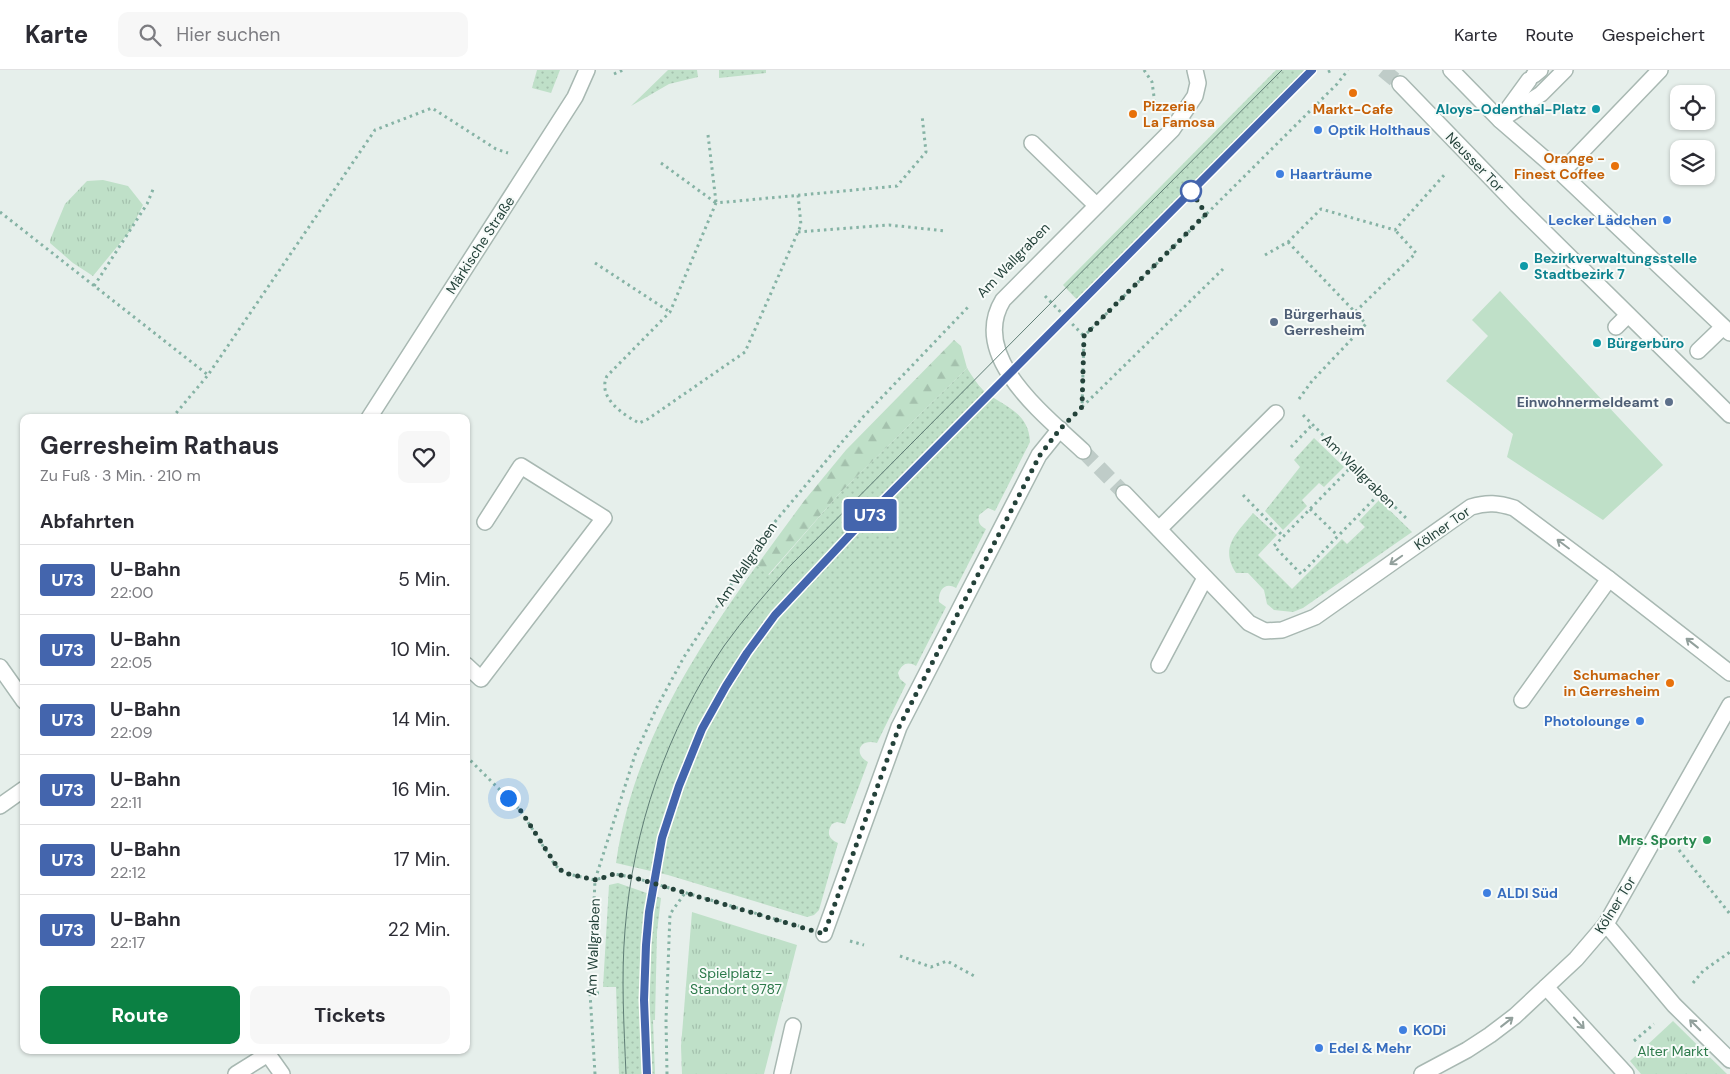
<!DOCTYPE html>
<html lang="de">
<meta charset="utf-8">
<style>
:root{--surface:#fff;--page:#f7f7f7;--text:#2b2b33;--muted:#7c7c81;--line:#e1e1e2;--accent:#0b8043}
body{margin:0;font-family:"DM Sans",sans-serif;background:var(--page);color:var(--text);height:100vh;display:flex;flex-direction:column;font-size:19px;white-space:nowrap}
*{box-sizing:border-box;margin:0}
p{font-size:16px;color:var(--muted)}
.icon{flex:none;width:28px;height:28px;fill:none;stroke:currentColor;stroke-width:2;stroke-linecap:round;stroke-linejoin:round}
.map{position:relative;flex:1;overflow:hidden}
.side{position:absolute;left:20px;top:344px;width:450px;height:640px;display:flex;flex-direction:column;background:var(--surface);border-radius:10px;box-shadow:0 1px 4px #0004}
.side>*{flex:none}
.badge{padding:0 10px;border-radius:4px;font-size:18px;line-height:32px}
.tools{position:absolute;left:1670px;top:15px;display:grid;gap:10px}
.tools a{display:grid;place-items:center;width:45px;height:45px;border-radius:10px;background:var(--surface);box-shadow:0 1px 4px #0004;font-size:25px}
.you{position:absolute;width:25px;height:25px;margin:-12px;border:4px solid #fff;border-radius:50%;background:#1a73e8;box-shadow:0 0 0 8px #1a73e833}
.map>.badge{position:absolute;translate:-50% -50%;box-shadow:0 0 0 2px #fff}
h2{padding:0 20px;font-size:19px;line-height:45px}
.round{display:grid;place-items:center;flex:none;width:52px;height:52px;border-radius:10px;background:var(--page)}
.headline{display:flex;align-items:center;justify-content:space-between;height:85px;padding:0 20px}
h1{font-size:24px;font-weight:700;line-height:38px}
.cta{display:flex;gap:10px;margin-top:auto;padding:10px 20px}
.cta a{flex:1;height:58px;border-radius:10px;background:var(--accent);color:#fff;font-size:20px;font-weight:700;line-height:58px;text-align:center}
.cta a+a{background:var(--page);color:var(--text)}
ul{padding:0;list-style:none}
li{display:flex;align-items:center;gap:15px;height:70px;padding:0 20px;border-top:1px solid var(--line)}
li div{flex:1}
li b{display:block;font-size:19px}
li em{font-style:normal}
li .badge{min-width:55px;font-weight:700;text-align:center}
header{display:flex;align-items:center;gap:30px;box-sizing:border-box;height:70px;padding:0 25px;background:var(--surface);border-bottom:1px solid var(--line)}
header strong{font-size:24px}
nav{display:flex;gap:28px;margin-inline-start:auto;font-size:18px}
.search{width:350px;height:45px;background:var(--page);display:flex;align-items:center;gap:12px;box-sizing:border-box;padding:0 18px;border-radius:10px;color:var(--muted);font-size:19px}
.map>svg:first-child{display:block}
.grass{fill:url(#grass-dots)}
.forest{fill:url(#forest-firs)}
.park{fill:url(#park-tufts)}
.garden{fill:#bfe0c8}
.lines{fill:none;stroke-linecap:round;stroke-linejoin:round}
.pedestrian-tunnel{stroke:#bfccc8;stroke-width:15;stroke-dasharray:15 8;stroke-linecap:butt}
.minor-tunnel{stroke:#bfccc8;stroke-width:15;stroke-dasharray:15 8;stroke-linecap:butt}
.service-casing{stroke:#a8b8b2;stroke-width:18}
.pedestrian-casing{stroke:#a8b8b2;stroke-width:18}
.minor-casing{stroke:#a8b8b2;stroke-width:18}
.tertiary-casing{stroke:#a8b8b2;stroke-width:18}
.path{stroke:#86b3a5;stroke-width:3;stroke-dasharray:2.5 4;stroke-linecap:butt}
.service{stroke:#fff;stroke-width:15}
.pedestrian{stroke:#fff;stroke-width:15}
.minor{stroke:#fff;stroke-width:15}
.tertiary{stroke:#fff;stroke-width:15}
.tram{stroke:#5f7d75;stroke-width:1}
.oneway{stroke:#92a09c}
.line-casing{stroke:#fff;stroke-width:11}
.line{stroke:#4465ad;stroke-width:8}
.walk{stroke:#24423a;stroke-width:5;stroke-dasharray:0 9}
.food-dot{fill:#e8710a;stroke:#f7fbf9;stroke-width:2}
.culture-dot{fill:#0f9aa8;stroke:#f7fbf9;stroke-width:2}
.shop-dot{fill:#3f7fe0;stroke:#f7fbf9;stroke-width:2}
.stop-dot{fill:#fff;stroke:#4465ad;stroke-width:2.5}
.service-dot{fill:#5c6f8a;stroke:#f7fbf9;stroke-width:2}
.leisure-dot{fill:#2e9e5b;stroke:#f7fbf9;stroke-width:2}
.labels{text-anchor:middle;stroke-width:4;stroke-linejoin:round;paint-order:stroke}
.food-label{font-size:14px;font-weight:bold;fill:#c56008;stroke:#f7fbf9;text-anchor:end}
.culture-label{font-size:14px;font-weight:bold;fill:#0d838f;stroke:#f7fbf9;text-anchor:start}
.shop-label{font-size:14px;font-weight:bold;fill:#366cbe;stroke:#f7fbf9;text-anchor:start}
.street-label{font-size:14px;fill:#24423a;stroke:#f7fbf9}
.service-label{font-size:14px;font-weight:bold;fill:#4e5e75;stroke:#f7fbf9;text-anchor:start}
.leisure-label{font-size:14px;font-weight:bold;fill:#27864d;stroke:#f7fbf9;text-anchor:end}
.park-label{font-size:14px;fill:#2d7a4b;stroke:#f7fbf9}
</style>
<header>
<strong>Karte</strong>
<div class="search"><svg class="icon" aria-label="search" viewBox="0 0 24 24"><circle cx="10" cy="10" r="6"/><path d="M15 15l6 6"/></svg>Hier suchen</div>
<nav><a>Karte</a><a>Route</a><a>Gespeichert</a></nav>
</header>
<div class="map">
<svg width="1730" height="1004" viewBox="0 0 1730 1004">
<defs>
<pattern id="grass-dots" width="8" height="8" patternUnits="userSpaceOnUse" patternTransform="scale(1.25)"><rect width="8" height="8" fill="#bfe0c8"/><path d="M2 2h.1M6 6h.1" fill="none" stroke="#a4c1ad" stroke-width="1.8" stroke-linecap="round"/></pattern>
<pattern id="forest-firs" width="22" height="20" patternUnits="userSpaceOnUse" patternTransform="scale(1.25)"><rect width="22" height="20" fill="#bfe0c8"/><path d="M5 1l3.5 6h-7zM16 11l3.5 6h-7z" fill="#a4c1ad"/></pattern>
<pattern id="park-tufts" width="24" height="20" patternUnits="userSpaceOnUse" patternTransform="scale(1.25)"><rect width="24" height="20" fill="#bfe0c8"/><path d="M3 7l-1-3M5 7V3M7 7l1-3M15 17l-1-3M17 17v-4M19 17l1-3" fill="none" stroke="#a4c1ad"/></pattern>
</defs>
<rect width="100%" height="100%" fill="#e6efeb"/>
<!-- grass -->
<g class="grass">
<path d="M 537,0 L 560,0 L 551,23 L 532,18 Z"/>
<path d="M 668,0 L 697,0 L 698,7 L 669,14 L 631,36 Z"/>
<path d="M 719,0 L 766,0 L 766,3 L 719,8 Z"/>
<path d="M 1276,0 L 1318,0 L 1083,236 L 1063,215 Z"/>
<path d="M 967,298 C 972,306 977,314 983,320 C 1003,337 1029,341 1030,372 L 995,441 L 988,438 L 979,445 C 978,452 979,455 986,459 L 956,518 C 944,511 938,522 939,532 L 946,537 L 916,596 C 907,591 902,594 898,603 L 900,609 L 906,614 L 877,673 C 858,668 854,685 868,692 L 845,754 L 837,752 L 832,754 C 826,763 829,769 838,773 L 819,840 L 814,845 L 807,847 L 668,805 L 616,793 C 632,679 692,586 757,495 L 769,505 L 839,424 Z"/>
<path d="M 1314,368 L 1344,397 L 1324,417 L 1319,413 L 1302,430 L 1307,436 L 1283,460 L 1265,441 L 1300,397 L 1294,390 Z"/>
<path d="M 1379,430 L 1412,462 L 1303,538 L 1293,542 L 1274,540 L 1267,534 L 1264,520 L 1248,503 L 1236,503 C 1219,477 1237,463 1253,443 L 1277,465 L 1258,485 L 1292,519 L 1342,469 L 1347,474 L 1365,457 L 1359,451 Z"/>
<path d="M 618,813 L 661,828 L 657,862 L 655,950 L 653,950 L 655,1004 L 619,1004 L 616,917 L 603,917 L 609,815 Z"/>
</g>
<!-- forest -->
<path class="forest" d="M 954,270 L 961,276 L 967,298 L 839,424 L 768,505 L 757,495 L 804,431 L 846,380 Z"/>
<!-- park -->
<g class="park">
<path d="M 103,110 L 128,116 L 143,135 L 130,161 L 93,206 L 73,193 L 50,173 L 50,170 L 65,134 L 87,111 Z"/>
<path d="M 692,842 L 797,875 L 764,1004 L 682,1004 L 681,976 Z"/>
<path d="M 1673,951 L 1727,1004 L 1641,1004 L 1630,991 Z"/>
</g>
<!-- garden -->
<path class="garden" d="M 1500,221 L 1663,395 L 1603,450 L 1507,387 L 1513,364 L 1446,311 L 1488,266 L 1472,250 Z"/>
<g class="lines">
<!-- pedestrian-tunnel -->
<path class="pedestrian-tunnel" d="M 1383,0 L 1400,14"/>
<!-- minor-tunnel -->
<path class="minor-tunnel" d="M 1083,381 L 1124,423"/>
<defs>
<g id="service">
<path d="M 1032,73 L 1096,135"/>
<path d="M 1159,459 L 1276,343"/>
<path d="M 466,595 L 481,609 L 604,448 L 521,396 L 485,452"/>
<path d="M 1159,595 L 1205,508"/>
<path d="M 1522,630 L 1609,509"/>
<path d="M 236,1004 L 268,984"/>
</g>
<g id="pedestrian">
<path d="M 1451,0 L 1500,50 L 1561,103 L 1730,263"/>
<path d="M 1534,5 L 1540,0"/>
<path d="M 1400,14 L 1517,135 L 1730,345"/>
<path d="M 1505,43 L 1529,10"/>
<path d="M 1500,50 L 1541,24 L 1565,0"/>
<path d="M 1561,103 L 1660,0"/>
<path d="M 1616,257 L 1628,245"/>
<path d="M 1698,281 L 1723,257"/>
</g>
<g id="minor">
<path d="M 369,348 L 575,27 L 587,0"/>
<path d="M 1083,381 C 1046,346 968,287 1003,230 L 1172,60 L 1195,26 L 1198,13 L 1195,0"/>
<path d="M 1124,423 L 1249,553 L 1265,561 L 1282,560 L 1315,547 L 1471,437 C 1487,432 1498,433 1514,438 L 1609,509 L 1730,603"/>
<path d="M 0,736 L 24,719"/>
<path d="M 1606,854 L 1674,935 L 1730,990"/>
<path d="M 824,864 L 899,657 L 1039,385 L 1060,359"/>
<path d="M 1546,917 L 1626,1004"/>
<path d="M 782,1004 L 793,956"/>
<path d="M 1422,1004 L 1467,980 L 1490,965 L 1515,946 L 1576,889 L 1606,854 L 1730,635"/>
</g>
<g id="tertiary">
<path d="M 0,597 L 24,631"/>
<path d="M 265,980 L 282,1004"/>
</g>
</defs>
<!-- service casing -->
<use href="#service" class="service-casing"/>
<!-- pedestrian casing -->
<use href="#pedestrian" class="pedestrian-casing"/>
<!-- minor casing -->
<use href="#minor" class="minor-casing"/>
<!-- tertiary casing -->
<use href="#tertiary" class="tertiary-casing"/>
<!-- path -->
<g class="path">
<path d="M 1144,0 L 1152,12 L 1155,34"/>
<path d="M 1328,2 L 1332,0"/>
<path d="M 614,4 L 623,0"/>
<path d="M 708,65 L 716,132"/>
<path d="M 661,93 L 716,133"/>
<path d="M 798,125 L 801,155 L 745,282 L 648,349 L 639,353 C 622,344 597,327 607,306 L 670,242 L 716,133 L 897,116 L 926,82 L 922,45"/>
<path d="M 0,142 L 208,305 L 375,60 L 432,38 L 496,79 L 508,83"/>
<path d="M 798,162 L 889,155 L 946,161"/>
<path d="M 1288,172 L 1355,242 L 1416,183 L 1395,160"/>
<path d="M 1265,185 L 1288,172 L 1321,139 L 1395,160 L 1446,103"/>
<path d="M 595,193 L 670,242"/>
<path d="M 94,216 L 147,134 L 154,117"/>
<path d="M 1045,226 L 1084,266"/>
<path d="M 1299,329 L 1312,311 L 1366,254 L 1355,242"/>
<path d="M 1082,337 L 1223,199"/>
<path d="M 1080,339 L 1082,337 L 1084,266 L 1337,14 L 1348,0"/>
<path d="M 1303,345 L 1407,449"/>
<path d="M 172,348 L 208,305"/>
<path d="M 1291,377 L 1312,355"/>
<path d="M 1353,395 L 1274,476 L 1301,504 L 1381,422"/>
<path d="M 1243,425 L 1283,466"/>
<path d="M 1310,439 L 1338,466"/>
<path d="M 466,686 L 521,741 L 555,795 L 564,803 L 595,810 L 614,804 L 632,807 L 799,856"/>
<path d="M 1679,780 L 1730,844"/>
<path d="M 850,871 L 864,875"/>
<path d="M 900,886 L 931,897 L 947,891 L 976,907"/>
<path d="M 1693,913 L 1703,901 L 1730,882"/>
<path d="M 590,923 L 600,923"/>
<path d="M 1634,971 L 1654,954"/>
<path d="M 595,1004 L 590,923 L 595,810 L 635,685 L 658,635 L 684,587 L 763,466 L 863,347 L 970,235"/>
<path d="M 667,1004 L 666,950 L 670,844 L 685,823"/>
</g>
<!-- service -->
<use href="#service" class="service"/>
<!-- pedestrian -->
<use href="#pedestrian" class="pedestrian"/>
<!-- minor -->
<use href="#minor" class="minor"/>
<!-- tertiary -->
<use href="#tertiary" class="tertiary"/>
<!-- tram -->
<g class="tram">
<path d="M 626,1004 C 624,956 621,908 625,860 C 633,758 667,660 724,576 C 744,548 766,523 789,497 L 1282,0"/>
<path d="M 647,1004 C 643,895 645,797 687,694 C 703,656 723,618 746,584 C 769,551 797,522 824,493 C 873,440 924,390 974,340 C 1087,226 1199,113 1312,0"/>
</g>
</g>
<!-- one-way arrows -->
<defs><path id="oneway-shaft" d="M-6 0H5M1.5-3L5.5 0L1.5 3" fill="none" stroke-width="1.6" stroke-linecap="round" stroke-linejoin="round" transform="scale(1.25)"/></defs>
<g class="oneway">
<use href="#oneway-shaft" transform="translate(1563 474) rotate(-143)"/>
<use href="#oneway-shaft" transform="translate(1396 490) rotate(145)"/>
<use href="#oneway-shaft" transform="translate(1692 573) rotate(-142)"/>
<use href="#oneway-shaft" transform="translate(1507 952) rotate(-38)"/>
<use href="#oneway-shaft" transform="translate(1579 953) rotate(47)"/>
<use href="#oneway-shaft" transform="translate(1695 955) rotate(-135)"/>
</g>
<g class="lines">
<defs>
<path id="line" d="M 647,1004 L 644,930 L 646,875 L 649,842 L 662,768 L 679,716 L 702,659 L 726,616 L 747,583 L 775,545 L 862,452 L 1312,0"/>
</defs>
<!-- line casing -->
<use href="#line" class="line-casing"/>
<!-- line -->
<use href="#line" class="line"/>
<!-- walk -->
<path class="walk" d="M 508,728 L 521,741 L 556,795 L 564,803 L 596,810 L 614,804 L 632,807 L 824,864 L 899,657 L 1040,385 L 1060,359 L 1082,337 L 1084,266 L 1206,144 L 1191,121"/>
</g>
<!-- markers -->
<g class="food-dot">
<circle cx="1353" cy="23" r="5"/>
<circle cx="1133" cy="44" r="5"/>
<circle cx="1615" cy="96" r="5"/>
<circle cx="1670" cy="613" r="5"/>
</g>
<g class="culture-dot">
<circle cx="1596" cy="39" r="5"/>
<circle cx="1524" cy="196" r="5"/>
<circle cx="1597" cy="273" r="5"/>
</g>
<g class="shop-dot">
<circle cx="1318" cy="60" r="5"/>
<circle cx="1280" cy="104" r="5"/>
<circle cx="1667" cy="150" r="5"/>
<circle cx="1640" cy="651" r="5"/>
<circle cx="1487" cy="823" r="5"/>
<circle cx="1403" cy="960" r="5"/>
<circle cx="1319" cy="978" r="5"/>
</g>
<circle class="stop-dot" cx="1191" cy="121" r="10"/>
<g class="service-dot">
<circle cx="1274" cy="252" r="5"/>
<circle cx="1669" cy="332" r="5"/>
</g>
<circle class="leisure-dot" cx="1707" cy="770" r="5"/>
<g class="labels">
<!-- food labels -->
<g class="food-label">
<text x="1143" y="41" text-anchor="start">Pizzeria<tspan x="1143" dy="16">La Famosa</tspan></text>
<text x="1353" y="44" text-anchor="middle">Markt-Cafe</text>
<text x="1605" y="93">Orange -<tspan x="1605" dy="16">Finest Coffee</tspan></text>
<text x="1660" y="610">Schumacher<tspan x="1660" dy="16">in Gerresheim</tspan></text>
</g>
<!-- culture labels -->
<g class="culture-label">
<text x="1586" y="44" text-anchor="end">Aloys-Odenthal-Platz</text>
<text x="1534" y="193">Bezirkverwaltungsstelle<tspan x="1534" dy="16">Stadtbezirk 7</tspan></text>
<text x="1607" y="278">Bürgerbüro</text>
</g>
<!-- shop labels -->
<g class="shop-label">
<text x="1328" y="65">Optik Holthaus</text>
<text x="1290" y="109">Haarträume</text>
<text x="1657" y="155" text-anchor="end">Lecker Lädchen</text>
<text x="1630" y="656" text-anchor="end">Photolounge</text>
<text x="1497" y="828">ALDI Süd</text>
<text x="1413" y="965">KODi</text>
<text x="1329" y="983">Edel &amp; Mehr</text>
</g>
<!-- street labels -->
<g class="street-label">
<text transform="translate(1475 92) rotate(46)" y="5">Neusser Tor</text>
<text transform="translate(480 175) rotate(-57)" y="5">Märkische Straße</text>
<text transform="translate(1013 190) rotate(-46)" y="5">Am Wallgraben</text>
<text transform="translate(1359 401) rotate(45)" y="5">Am Wallgraben</text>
<text transform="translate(1442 458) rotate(-35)" y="5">Kölner Tor</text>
<text transform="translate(746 494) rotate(-56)" y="5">Am Wallgraben</text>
<text transform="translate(1615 835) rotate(-58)" y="5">Kölner Tor</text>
<text transform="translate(593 877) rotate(-88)" y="5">Am Wallgraben</text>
</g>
<!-- service labels -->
<g class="service-label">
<text x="1284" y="249">Bürgerhaus<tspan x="1284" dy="16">Gerresheim</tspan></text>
<text x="1659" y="337" text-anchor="end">Einwohnermeldeamt</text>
</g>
<!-- leisure labels -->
<g class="leisure-label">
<text x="1697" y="775">Mrs. Sporty</text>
</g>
<!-- park labels -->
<g class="park-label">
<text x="736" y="908">Spielplatz -<tspan x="736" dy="16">Standort 9787</tspan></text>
<text x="1673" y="986">Alter Markt</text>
</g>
</g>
</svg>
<div class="tools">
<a><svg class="icon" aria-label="locate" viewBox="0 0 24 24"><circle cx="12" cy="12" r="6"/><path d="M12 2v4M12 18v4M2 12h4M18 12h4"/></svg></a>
<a><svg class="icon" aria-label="layers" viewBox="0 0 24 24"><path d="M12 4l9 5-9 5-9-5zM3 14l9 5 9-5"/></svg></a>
</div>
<div class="you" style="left:508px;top:728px"></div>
<b class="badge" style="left:870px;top:445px;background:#4465ad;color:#fff">U73</b>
<section class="side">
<div class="headline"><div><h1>Gerresheim Rathaus</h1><p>Zu Fuß · 3 Min. · 210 m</p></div><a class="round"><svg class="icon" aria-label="heart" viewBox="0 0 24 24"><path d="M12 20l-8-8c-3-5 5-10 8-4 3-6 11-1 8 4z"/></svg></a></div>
<h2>Abfahrten</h2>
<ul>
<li><span class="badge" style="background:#4465ad;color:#fff">U73</span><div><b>U-Bahn</b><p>22:00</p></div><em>5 Min.</em></li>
<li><span class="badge" style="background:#4465ad;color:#fff">U73</span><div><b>U-Bahn</b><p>22:05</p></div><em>10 Min.</em></li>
<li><span class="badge" style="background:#4465ad;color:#fff">U73</span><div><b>U-Bahn</b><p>22:09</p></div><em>14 Min.</em></li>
<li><span class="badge" style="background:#4465ad;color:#fff">U73</span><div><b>U-Bahn</b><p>22:11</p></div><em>16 Min.</em></li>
<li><span class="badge" style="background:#4465ad;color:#fff">U73</span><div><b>U-Bahn</b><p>22:12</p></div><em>17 Min.</em></li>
<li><span class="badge" style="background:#4465ad;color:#fff">U73</span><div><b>U-Bahn</b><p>22:17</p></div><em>22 Min.</em></li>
</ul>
<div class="cta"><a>Route</a><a>Tickets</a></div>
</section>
</div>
